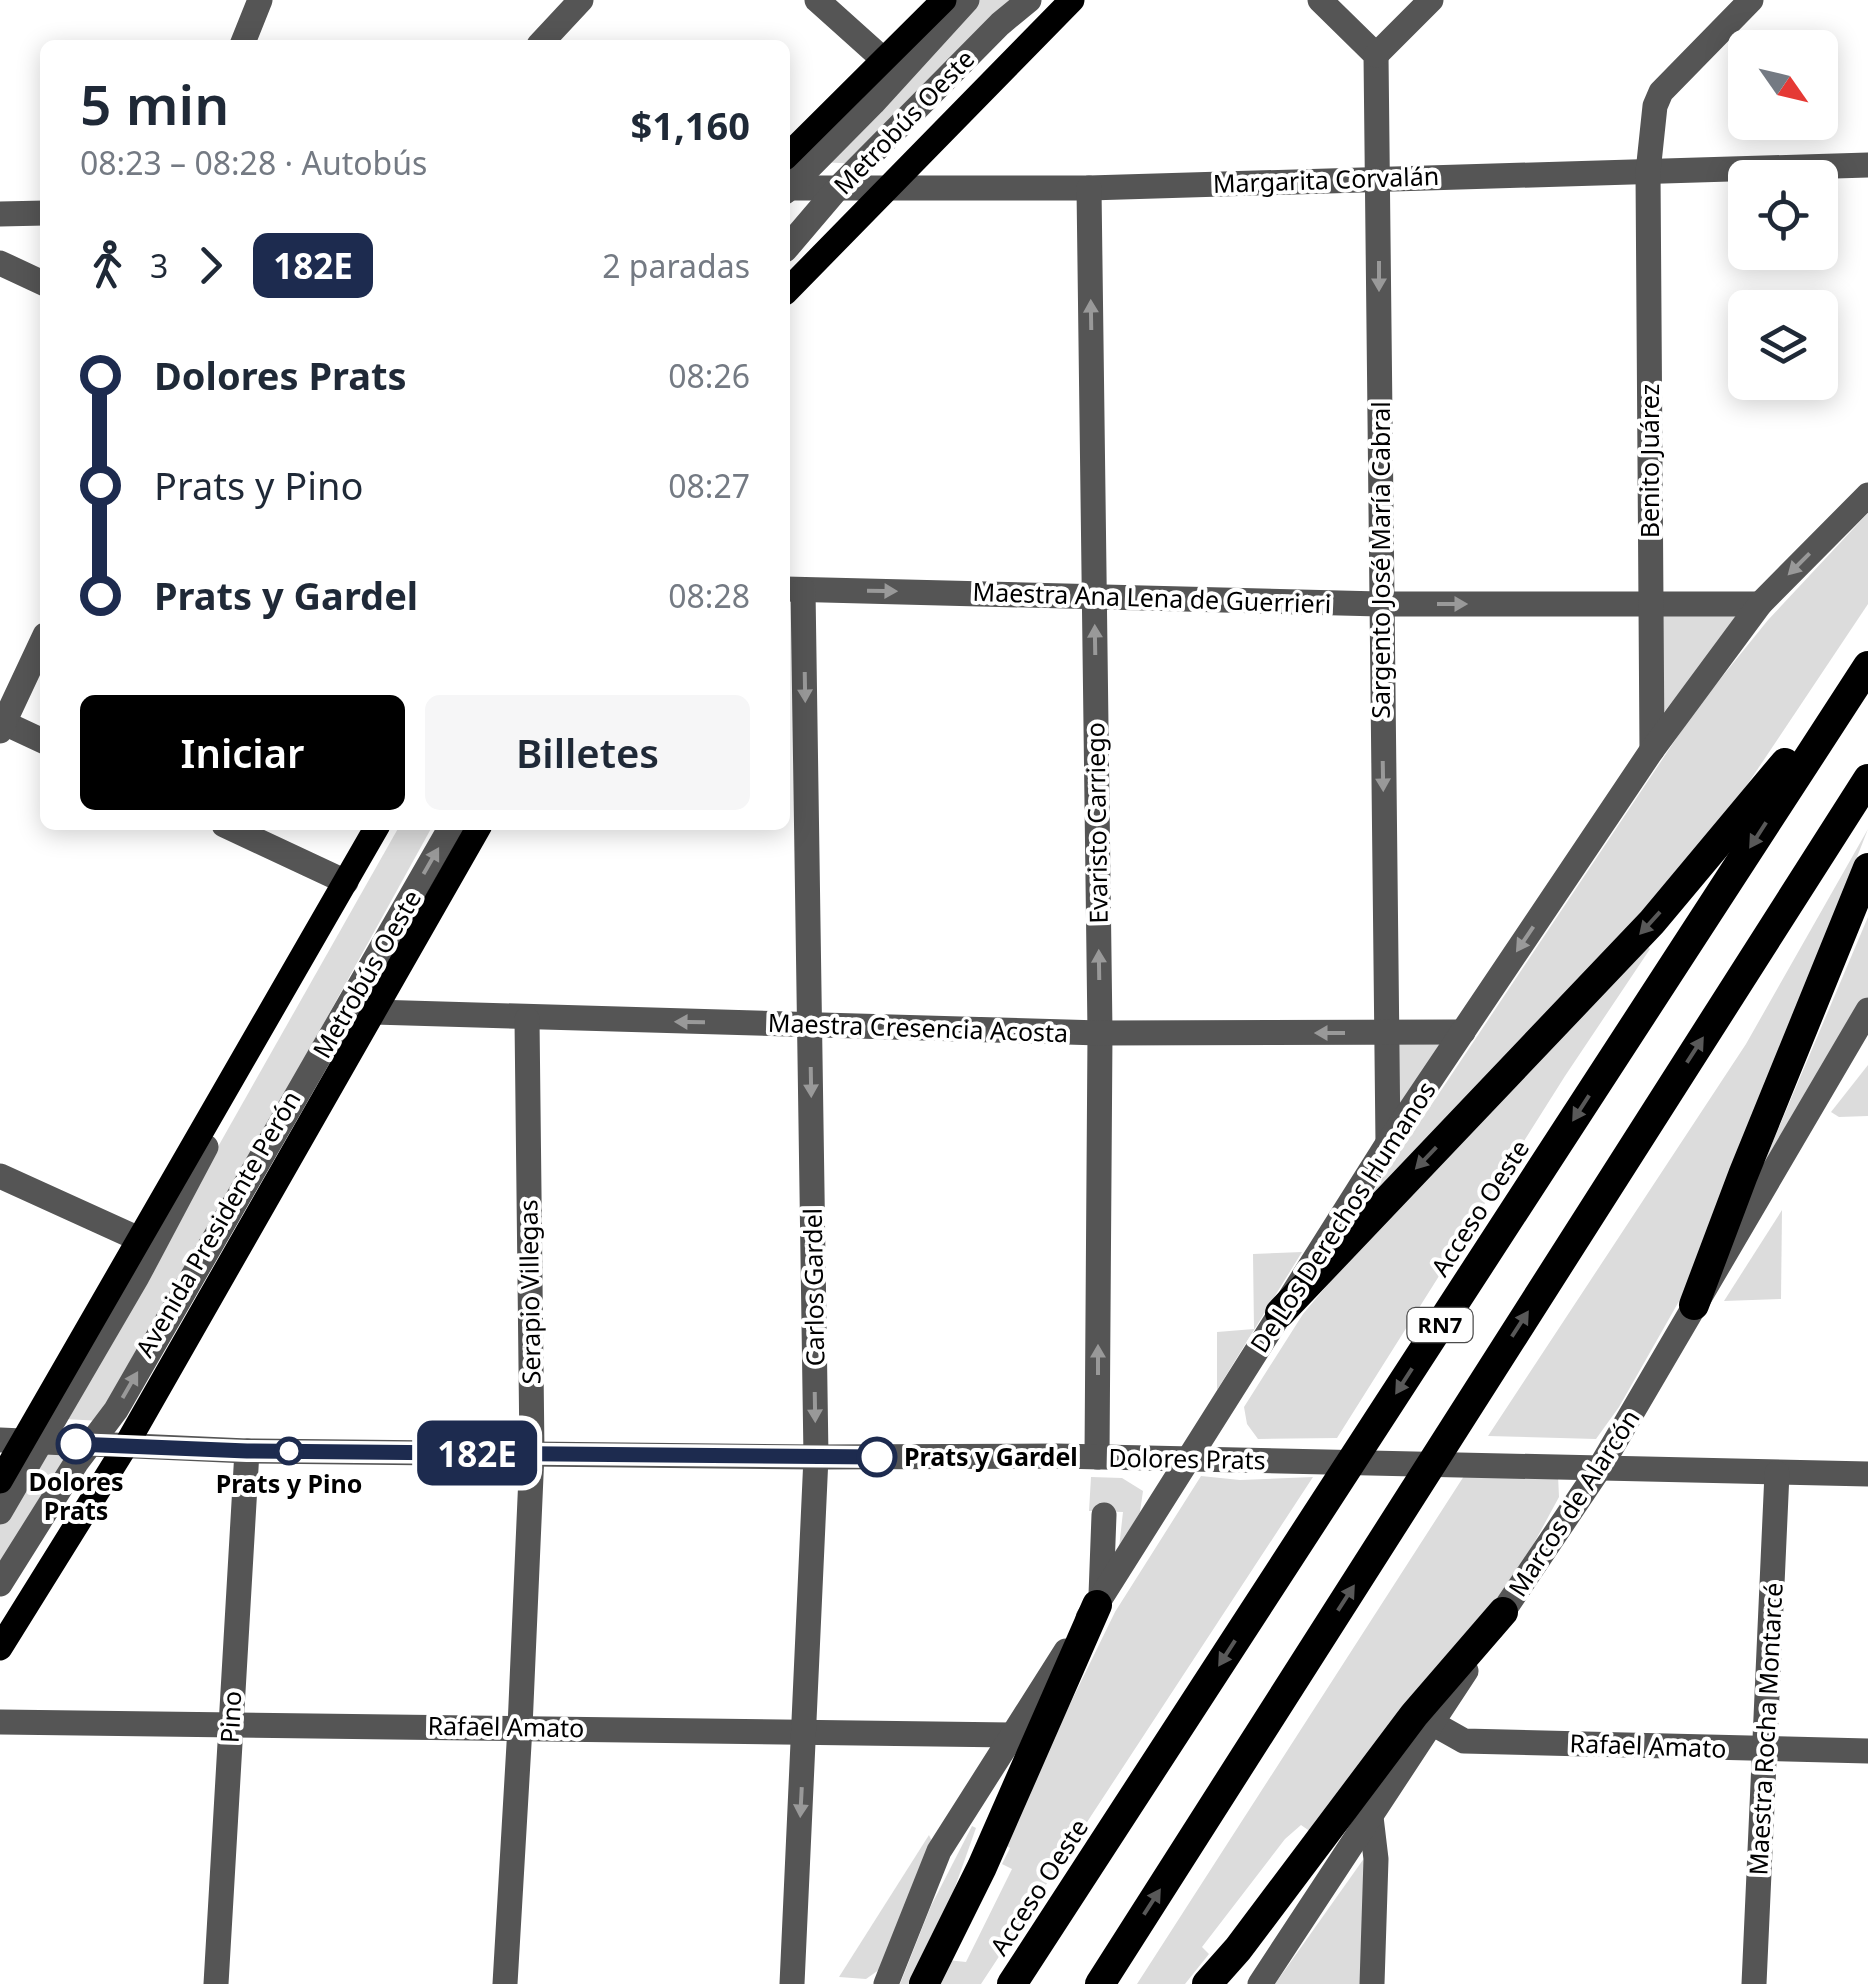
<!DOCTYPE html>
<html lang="es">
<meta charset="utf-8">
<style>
:root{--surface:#fff;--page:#f6f6f7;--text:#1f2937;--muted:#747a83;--accent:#000}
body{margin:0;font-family:"Noto Sans",sans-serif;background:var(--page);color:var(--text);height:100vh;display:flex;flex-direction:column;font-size:38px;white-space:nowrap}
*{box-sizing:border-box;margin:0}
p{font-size:32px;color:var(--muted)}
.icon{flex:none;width:55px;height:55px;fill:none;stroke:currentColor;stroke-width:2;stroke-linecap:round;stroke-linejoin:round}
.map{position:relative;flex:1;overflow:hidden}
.sheet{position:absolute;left:40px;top:40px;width:750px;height:790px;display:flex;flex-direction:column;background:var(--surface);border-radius:15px;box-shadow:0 5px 25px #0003}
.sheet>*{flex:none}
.badge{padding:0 20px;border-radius:15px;font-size:35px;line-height:65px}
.needle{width:65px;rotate:124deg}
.controls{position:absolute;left:1728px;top:30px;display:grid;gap:20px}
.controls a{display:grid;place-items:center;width:110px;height:110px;border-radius:15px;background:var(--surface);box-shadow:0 5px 25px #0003;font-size:50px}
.map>.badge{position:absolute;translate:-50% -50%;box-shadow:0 0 0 5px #fff}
.legs{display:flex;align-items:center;gap:15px;height:110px;padding:0 40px;font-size:32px}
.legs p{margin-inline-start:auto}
.headline{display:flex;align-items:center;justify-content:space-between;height:170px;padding:0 40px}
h1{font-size:55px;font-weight:600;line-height:75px}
.primary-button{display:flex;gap:20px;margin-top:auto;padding:20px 40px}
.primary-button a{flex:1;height:115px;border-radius:15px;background:var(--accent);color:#fff;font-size:40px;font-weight:600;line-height:115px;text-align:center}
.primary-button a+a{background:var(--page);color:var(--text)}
ul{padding:0 40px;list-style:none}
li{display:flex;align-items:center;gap:35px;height:110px;font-size:38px}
li i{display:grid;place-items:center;width:15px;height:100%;margin:0 12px;background:currentColor}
li i::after{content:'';width:25px;height:25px;margin:-12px;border:8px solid;border-radius:50%;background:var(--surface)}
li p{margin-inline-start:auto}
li:first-child i{background:linear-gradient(#0000 50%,currentColor 0)}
li:last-child i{background:linear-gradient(currentColor 50%,#0000 0)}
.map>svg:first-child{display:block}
.green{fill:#dcdcdc}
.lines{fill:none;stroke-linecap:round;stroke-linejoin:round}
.minor{stroke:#555;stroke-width:25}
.major{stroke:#000;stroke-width:25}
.highway{stroke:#000;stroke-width:30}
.oneway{fill:#999}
.oneway2{fill:#595959}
.line-1-casing{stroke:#fff;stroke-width:22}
.line-1{stroke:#1d2b4f;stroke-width:15}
.stop-1-dot{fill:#fff;stroke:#1d2b4f;stroke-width:5}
.labels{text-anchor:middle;stroke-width:8;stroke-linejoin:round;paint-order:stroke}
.shield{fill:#fff;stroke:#4c4c4c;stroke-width:2.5}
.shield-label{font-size:22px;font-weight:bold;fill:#000}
.street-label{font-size:25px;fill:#000;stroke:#fff}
.stop-label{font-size:25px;font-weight:bold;fill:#000;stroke:#fff}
</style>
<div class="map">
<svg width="1868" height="1984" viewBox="0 0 1868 1984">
<rect width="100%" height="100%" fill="#fff"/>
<!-- green -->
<g class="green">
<path d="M 977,0 L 1025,0 L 858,164 L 821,162 Z"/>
<path d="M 1868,513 L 1868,604 L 1727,815 L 1674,881 L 1349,1228 L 1696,709 L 1768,620 Z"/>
<path d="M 1748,605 L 1664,712 L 1660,609 Z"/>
<path d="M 400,825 L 433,825 L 125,1384 L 102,1421 L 64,1419 Z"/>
<path d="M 1868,829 L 1691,1280 L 1619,1407 L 1596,1439 L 1488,1436 L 1746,1044 Z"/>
<path d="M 1868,917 L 1868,997 L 1756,1191 L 1752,1191 Z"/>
<path d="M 1647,946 L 1650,949 L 1565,1076 L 1337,1438 L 1258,1439 L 1247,1424 L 1244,1407 L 1303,1314 L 1415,1181 Z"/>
<path d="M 1451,1037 L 1395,1121 L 1394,1039 Z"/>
<path d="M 1868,1065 L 1868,1116 L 1839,1117 L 1831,1112 Z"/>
<path d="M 1782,1210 L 1781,1299 L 1724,1301 Z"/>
<path d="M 1302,1252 L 1217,1390 L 1217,1332 L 1254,1329 L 1253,1254 Z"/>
<path d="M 44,1453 L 74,1455 L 0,1573 L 0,1524 Z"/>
<path d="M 1558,1475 L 1559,1497 L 1526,1558 L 1473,1633 L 1311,1832 L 1301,1825 L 1285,1839 L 1202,1947 L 1209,1954 L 1185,1984 L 1137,1984 L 1464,1476 Z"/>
<path d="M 1201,1476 L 1240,1480 L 1313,1477 L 981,1984 L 936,1984 L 947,1960 L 966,1962 L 1012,1869 L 1002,1864 L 1010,1848 L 1002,1843 L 1115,1612 Z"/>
<path d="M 1091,1477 L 1122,1478 L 1143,1491 L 1140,1512 L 1119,1548 L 1123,1512 L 1089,1511 Z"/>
<path d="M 972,1826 L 976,1828 L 933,1949 L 917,1984 L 900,1984 L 931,1906 Z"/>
<path d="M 929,1835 L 935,1848 L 883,1967 L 866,1979 L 839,1977 Z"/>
<path d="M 1365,1857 L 1361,1984 L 1275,1984 Z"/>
</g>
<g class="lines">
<!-- minor -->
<g class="minor">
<path d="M 817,0 L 885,61"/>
<path d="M 1320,0 L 1376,55 L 1388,1143"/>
<path d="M 242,45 L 260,0"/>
<path d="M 539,45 L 581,0"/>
<path d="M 1376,55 L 1431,0"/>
<path d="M 785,188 L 1089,188 L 1868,165"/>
<path d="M 1089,188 L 1100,1033 L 1097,1457"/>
<path d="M 785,192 L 873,103 L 967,0"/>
<path d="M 0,214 L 45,213"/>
<path d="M 785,250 L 837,189 L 1000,24 L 1029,0"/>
<path d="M 0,263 L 45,284"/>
<path d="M 785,589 L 1380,604 L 1760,604"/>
<path d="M 0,721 L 45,742"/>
<path d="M 0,731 L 45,635"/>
<path d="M 1652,750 L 1648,172 L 1655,106 L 1661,92 L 1751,0"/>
<path d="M 224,825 L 346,882"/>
<path d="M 374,1012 L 1100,1033 L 1463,1032"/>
<path d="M 0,1176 L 141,1240"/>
<path d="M 0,1440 L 247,1451 L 816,1457 L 1057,1456 L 1868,1474"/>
<path d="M 0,1512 L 137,1277 L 206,1147"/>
<path d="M 0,1584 L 76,1463 L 116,1410 L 452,825"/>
<path d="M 1101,1595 L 1104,1515"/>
<path d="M 1088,1618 L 1388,1143 L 1652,750 L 1760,604 L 1868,495"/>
<path d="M 1492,1628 L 1599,1469 L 1868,1010"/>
<path d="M 0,1722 L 1011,1735"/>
<path d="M 1432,1723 L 1464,1741 L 1868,1751"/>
<path d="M 1371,1817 L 1376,1859 L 1372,1984"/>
<path d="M 216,1984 L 247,1451"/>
<path d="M 505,1984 L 520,1727 L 532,1453 L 527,1019"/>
<path d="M 792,1984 L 816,1457 L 803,590"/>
<path d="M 886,1984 L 939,1851 L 1066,1651"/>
<path d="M 1260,1984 L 1466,1671"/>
<path d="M 1754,1984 L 1777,1473"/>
</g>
<!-- major -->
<g class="major">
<path d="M 785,158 L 944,0"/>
<path d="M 785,293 L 1072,0"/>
<path d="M 0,1481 L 378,825"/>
<path d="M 0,1648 L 125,1447 L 480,825"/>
</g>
<!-- highway -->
<g class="highway">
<path d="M 1694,1305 L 1743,1175 L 1868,868"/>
<path d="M 1280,1313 L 1652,922 L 1785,763"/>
<path d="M 924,1984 L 982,1867 L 1097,1605"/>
<path d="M 1012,1984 L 1868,666"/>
<path d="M 1100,1984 L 1868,779"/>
<path d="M 1207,1984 L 1238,1949 L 1414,1715 L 1503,1612"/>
</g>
</g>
<!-- one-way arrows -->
<defs><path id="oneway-solid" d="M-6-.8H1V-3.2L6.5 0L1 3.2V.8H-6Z" transform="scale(2.5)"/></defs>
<g class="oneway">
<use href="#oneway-solid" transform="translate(1379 276) rotate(90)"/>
<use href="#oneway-solid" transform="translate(1091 315) rotate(-91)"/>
<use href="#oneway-solid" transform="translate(1799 564) rotate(135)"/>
<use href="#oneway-solid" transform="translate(882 591) rotate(1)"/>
<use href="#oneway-solid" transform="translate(1452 604)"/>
<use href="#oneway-solid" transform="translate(1095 640) rotate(-91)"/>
<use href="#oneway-solid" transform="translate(805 687) rotate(89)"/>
<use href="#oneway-solid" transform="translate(1383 776) rotate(89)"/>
<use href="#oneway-solid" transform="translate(431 861) rotate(-60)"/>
<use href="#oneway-solid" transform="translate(1525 939) rotate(124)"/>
<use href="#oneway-solid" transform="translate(1099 965) rotate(-91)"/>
<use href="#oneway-solid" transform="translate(690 1022) rotate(-179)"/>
<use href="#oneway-solid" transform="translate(1330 1033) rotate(180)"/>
<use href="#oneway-solid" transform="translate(811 1082) rotate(89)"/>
<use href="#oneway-solid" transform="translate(1098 1360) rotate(-90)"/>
<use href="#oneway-solid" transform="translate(130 1385) rotate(-60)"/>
<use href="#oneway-solid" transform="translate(815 1407) rotate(89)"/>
<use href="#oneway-solid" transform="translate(801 1802) rotate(93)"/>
</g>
<g class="oneway2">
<use href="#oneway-solid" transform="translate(1758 835) rotate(123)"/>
<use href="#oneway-solid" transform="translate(1650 923) rotate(132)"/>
<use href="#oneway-solid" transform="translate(1695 1050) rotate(-57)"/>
<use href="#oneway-solid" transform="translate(1581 1108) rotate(123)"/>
<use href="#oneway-solid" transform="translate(1426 1158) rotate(134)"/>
<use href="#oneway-solid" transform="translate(1520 1324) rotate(-57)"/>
<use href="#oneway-solid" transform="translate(1404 1381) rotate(123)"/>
<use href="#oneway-solid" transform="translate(1346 1598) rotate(-57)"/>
<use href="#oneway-solid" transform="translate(1227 1653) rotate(123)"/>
<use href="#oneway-solid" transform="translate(1152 1902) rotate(-57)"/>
</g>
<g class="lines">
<defs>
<path id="line-1" d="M 76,1444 L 247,1451 L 877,1457"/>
</defs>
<!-- line-1 casing -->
<use href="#line-1" class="line-1-casing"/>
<!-- line-1 -->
<use href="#line-1" class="line-1"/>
</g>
<!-- markers -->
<g class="stop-1-dot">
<circle cx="76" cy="1444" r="18"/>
<circle cx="289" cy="1451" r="12"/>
<circle cx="877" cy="1457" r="18"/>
</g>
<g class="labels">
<!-- shield labels -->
<rect class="shield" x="1407.5" y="1308" width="65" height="34" rx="8"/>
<g class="shield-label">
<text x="1440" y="1333">RN7</text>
</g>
<!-- street labels -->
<g class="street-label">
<text transform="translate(904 122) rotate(-46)" y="9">Metrobús Oeste</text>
<text transform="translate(1326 180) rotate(-2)" y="9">Margarita Corvalán</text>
<text transform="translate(1650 461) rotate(-90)" y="9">Benito Juárez</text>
<text transform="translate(1381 560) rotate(-90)" y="9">Sargento José María Cabral</text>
<text transform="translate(1152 598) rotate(2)" y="9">Maestra Ana Lena de Guerrieri</text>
<text transform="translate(1097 823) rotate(-91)" y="9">Evaristo Carriego</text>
<text transform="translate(367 974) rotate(-60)" y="9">Metrobús Oeste</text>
<text transform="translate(918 1028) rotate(2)" y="9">Maestra Cresencia Acosta</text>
<text transform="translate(1480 1208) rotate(-57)" y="9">Acceso Oeste</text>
<text transform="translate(1343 1217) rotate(-57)" y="9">De Los Derechos Humanos</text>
<text transform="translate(218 1224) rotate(-60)" y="9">Avenida Presidente Perón</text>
<text transform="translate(814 1287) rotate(-91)" y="9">Carlos Gardel</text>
<text transform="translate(530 1292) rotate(-91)" y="9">Serapio Villegas</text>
<text transform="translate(1187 1459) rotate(1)" y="9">Dolores Prats</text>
<text transform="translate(1574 1503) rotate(-57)" y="9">Marcos de Alarcón</text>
<text transform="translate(231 1717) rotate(-87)" y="9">Pino</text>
<text transform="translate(506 1727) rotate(1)" y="9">Rafael Amato</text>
<text transform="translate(1766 1729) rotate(-87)" y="9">Maestra Rocha Montarcé</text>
<text transform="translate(1648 1746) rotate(2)" y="9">Rafael Amato</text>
<text transform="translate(1039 1887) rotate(-57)" y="9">Acceso Oeste</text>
</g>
<!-- stop labels -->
<g class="stop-label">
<text x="904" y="1466" text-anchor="start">Prats y Gardel</text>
<text x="76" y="1491">Dolores<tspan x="76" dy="29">Prats</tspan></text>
<text x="289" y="1493">Prats y Pino</text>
</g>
</g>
</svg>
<div class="controls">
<a><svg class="needle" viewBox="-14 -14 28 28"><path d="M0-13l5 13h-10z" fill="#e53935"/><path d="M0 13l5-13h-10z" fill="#747a83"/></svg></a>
<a><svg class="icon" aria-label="locate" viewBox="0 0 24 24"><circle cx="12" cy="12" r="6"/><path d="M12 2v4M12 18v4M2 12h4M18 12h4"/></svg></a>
<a><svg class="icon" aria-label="layers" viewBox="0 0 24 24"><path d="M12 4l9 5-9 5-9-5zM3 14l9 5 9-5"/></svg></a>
</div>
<b class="badge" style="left:477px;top:1453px;background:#1d2b4f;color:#fff">182E</b>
<section class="sheet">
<div class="headline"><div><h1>5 min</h1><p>08:23 – 08:28 · Autobús</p></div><b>$1,160</b></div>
<div class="legs"><svg class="icon" aria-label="walk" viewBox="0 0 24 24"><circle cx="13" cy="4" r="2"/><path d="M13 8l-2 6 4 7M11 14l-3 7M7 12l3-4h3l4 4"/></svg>3<svg class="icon" aria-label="forward" viewBox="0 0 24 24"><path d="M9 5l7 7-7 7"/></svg><b class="badge" style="background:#1d2b4f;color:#fff">182E</b><p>2 paradas</p></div>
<ul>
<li><i style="color:#1d2b4f"></i><b>Dolores Prats</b><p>08:26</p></li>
<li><i style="color:#1d2b4f"></i><span>Prats y Pino</span><p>08:27</p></li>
<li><i style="color:#1d2b4f"></i><b>Prats y Gardel</b><p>08:28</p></li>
</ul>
<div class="primary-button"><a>Iniciar</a><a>Billetes</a></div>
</section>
</div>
